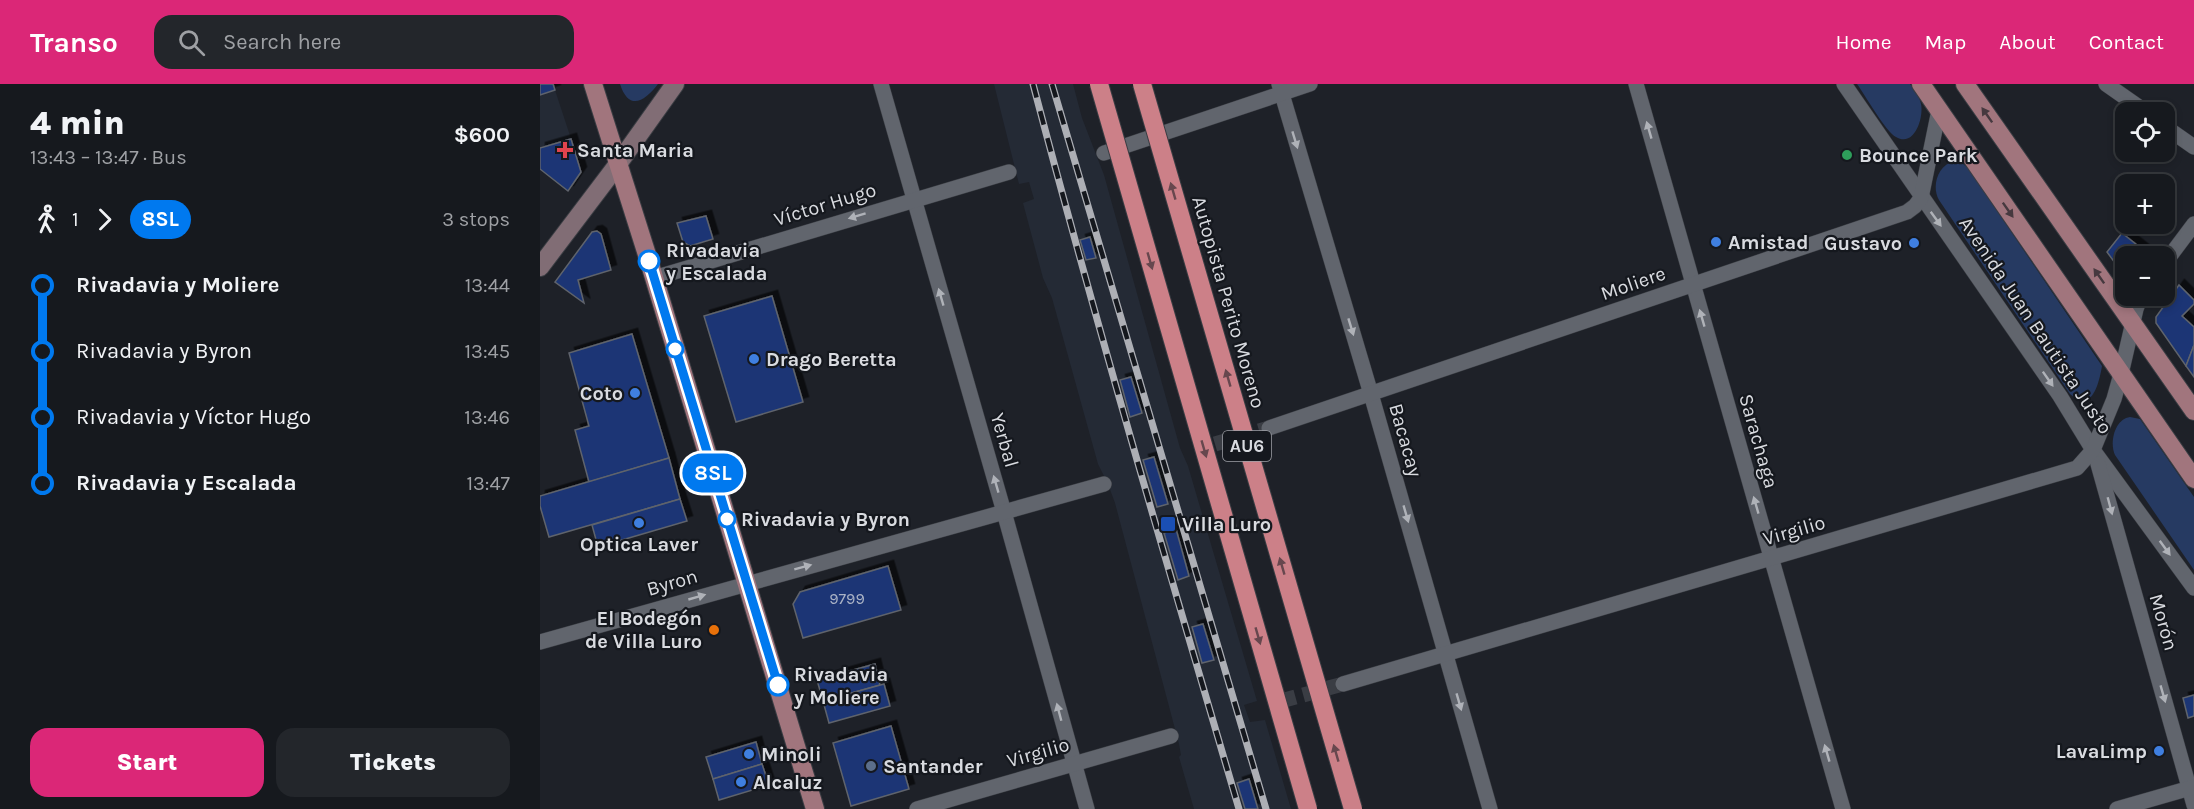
<!DOCTYPE html>
<meta charset="utf-8">
<style>
:root{--surface:#16191e;--page:#23262b;--text:#f1f3f6;--muted:#9ea0a4;--line:#35383c;--accent:#db2777}
body{margin:0;font-family:Karla,sans-serif;background:var(--page);color:var(--text);height:100vh;display:flex;flex-direction:column;font-size:22px;white-space:nowrap}
*{box-sizing:border-box;margin:0}
p{font-size:20px;color:var(--muted)}
.icon{flex:none;width:33px;height:33px;fill:none;stroke:currentColor;stroke-width:2;stroke-linecap:round;stroke-linejoin:round}
.map{position:relative;flex:1;overflow:hidden}
.drawer{display:flex;flex-direction:column;background:var(--surface);width:540px}
.drawer>*{flex:none}
.badge{padding:0 12px;border-radius:20px;font-size:21px;line-height:39px}
.controls{position:absolute;left:1575px;top:18px;display:grid;gap:12px}
.controls a{display:grid;place-items:center;width:60px;height:60px;border-radius:12px;background:var(--surface);box-shadow:0 3px 9px #0003,0 0 0 2px var(--line);font-size:30px}
.map>.badge{position:absolute;translate:-50% -50%;box-shadow:0 0 0 3px #fff}
.legs{display:flex;align-items:center;gap:9px;height:66px;padding:0 30px;font-size:20px}
.legs p{margin-inline-start:auto}
.summary{display:flex;align-items:center;justify-content:space-between;height:102px;padding:0 30px}
h1{font-size:33px;font-weight:800;line-height:45px}
.button{display:flex;gap:12px;margin-top:auto;padding:12px 30px}
.button a{flex:1;height:69px;border-radius:18px;background:var(--accent);color:#fff;font-size:24px;font-weight:800;line-height:69px;text-align:center}
.button a+a{background:var(--page);color:var(--text)}
ul{padding:0 30px;list-style:none}
li{display:flex;align-items:center;gap:21px;height:66px;font-size:22px}
li i{display:grid;place-items:center;width:9px;height:100%;margin:0 8px;background:currentColor}
li i::after{content:'';width:15px;height:15px;margin:-8px;border:4px solid;border-radius:50%;background:var(--surface)}
li p{margin-inline-start:auto}
li:first-child i{background:linear-gradient(#0000 50%,currentColor 0)}
li:last-child i{background:linear-gradient(currentColor 50%,#0000 0)}
header{display:flex;align-items:center;gap:36px;box-sizing:border-box;height:84px;padding:0 30px;background:var(--accent);color:#fff}
header strong{font-size:28px}
nav{display:flex;gap:33px;margin-inline-start:auto;font-size:21px}
.search{width:420px;height:54px;background:var(--page);display:flex;align-items:center;gap:15px;box-sizing:border-box;padding:0 21px;border-radius:18px;color:var(--muted);font-size:22px}
main{display:flex;flex:1;min-height:0}
.map>svg:first-child{display:block}
.built{fill:#242a35}
.green{fill:#263a62}
.building{fill:#1a3675;stroke:#5f636c;stroke-width:1.5;filter:url(#shadow)}
.lines{fill:none;stroke-linecap:round;stroke-linejoin:round}
.street-tunnel{stroke:#3a3d44;stroke-width:15;stroke-dasharray:15 8;stroke-linecap:butt}
.street-casing{stroke:#3a3d43;stroke-width:16}
.secondary-casing{stroke:#3a3d43;stroke-width:20}
.primary-casing{stroke:#3a3d43;stroke-width:20}
.street{stroke:#61656d;stroke-width:15}
.secondary{stroke:#816d75;stroke-width:18}
.primary{stroke:#a1757d;stroke-width:18}
.rail-casing{stroke:#adafb5;stroke-width:7}
.rail{stroke:#15181e;stroke-width:4.5;stroke-dasharray:14;stroke-linecap:butt}
.highway-bridge-casing{stroke:#3a3d43;stroke-width:20;stroke-linecap:butt}
.highway-bridge{stroke:#cc8088;stroke-width:18}
.oneway{fill:#46393f}
.oneway2{fill:#afb2b8}
.oneway3{fill:#67474e}
.line-1-casing{stroke:#fff;stroke-width:14}
.line-1{stroke:#0079ef;stroke-width:9}
.health-dot{fill:#e0444e;stroke:#15181e;stroke-width:2}
.leisure-dot{fill:#2e9e5b;stroke:#15181e;stroke-width:2}
.shop-dot{fill:#3f7fe0;stroke:#15181e;stroke-width:2}
.stop-1-dot{fill:#fff;stroke:#0079ef;stroke-width:3}
.transit-dot{fill:#1a4fb4;stroke:#15181e;stroke-width:2}
.food-dot{fill:#e8710a;stroke:#15181e;stroke-width:2}
.service-dot{fill:#5c6f8a;stroke:#15181e;stroke-width:2}
.labels{text-anchor:middle;stroke-width:4.5;stroke-linejoin:round;paint-order:stroke}
.number-label{font-size:16px;fill:#a9b2c5}
.shield{fill:#15181e;stroke:#9ea0a6;stroke-width:1.5}
.shield-label{font-size:18px;font-weight:bold;fill:#d9dbe0}
.poi-label{font-size:20px;font-weight:bold;fill:#d9dbe0;stroke:#15181e;text-anchor:start}
.street-label{font-size:20px;fill:#d9dbe0;stroke:#15181e}
.stop-label{font-size:20px;font-weight:bold;fill:#d9dbe0;stroke:#15181e;text-anchor:start}
</style>
<header>
<strong>Transo</strong>
<div class="search"><svg class="icon" aria-label="search" viewBox="0 0 24 24"><circle cx="10" cy="10" r="6"/><path d="M15 15l6 6"/></svg>Search here</div>
<nav><a>Home</a><a>Map</a><a>About</a><a>Contact</a></nav>
</header>
<main>
<section class="drawer">
<div class="summary"><div><h1>4 min</h1><p>13:43 – 13:47 · Bus</p></div><b>$600</b></div>
<div class="legs"><svg class="icon" aria-label="walk" viewBox="0 0 24 24"><circle cx="13" cy="4" r="2"/><path d="M13 8l-2 6 4 7M11 14l-3 7M7 12l3-4h3l4 4"/></svg>1<svg class="icon" aria-label="forward" viewBox="0 0 24 24"><path d="M9 5l7 7-7 7"/></svg><b class="badge" style="background:#0079ef;color:#fff">8SL</b><p>3 stops</p></div>
<ul>
<li><i style="color:#0079ef"></i><b>Rivadavia y Moliere</b><p>13:44</p></li>
<li><i style="color:#0079ef"></i><span>Rivadavia y Byron</span><p>13:45</p></li>
<li><i style="color:#0079ef"></i><span>Rivadavia y Víctor Hugo</span><p>13:46</p></li>
<li><i style="color:#0079ef"></i><b>Rivadavia y Escalada</b><p>13:47</p></li>
</ul>
<div class="button"><a>Start</a><a>Tickets</a></div>
</section>
<div class="map">
<svg width="1654" height="725" viewBox="0 0 1654 725">
<defs>
<filter id="shadow"><feDropShadow dx="5.5" dy="-5.5" stdDeviation="0" flood-color="#0009"/></filter>
</defs>
<rect width="100%" height="100%" fill="#1e2128"/>
<!-- built -->
<g class="built">
<path d="M 0,0 L 13,0 L 41,85 L 29,107 L 0,85 Z"/>
<path d="M 454,0 L 533,0 L 542,34 L 564,91 L 640,364 L 648,382 L 717,617 L 704,621 L 710,638 L 725,636 L 751,725 L 654,725 L 639,673 L 641,671 L 639,660 L 575,419 L 568,400 L 558,380 L 512,214 L 503,194 L 483,119 L 494,115 L 489,98 L 479,100 Z"/>
</g>
<!-- green -->
<g class="green">
<path d="M 80,0 L 118,0 C 105,17 89,28 80,0 Z"/>
<path d="M 1317,0 L 1370,0 C 1374,6 1380,13 1381,20 C 1384,34 1374,64 1356,53 C 1346,48 1325,11 1317,0 Z"/>
<path d="M 1414,77 L 1423,80 L 1428,84 L 1562,282 C 1559,299 1552,330 1530,310 L 1399,116 C 1391,102 1398,81 1414,77 Z"/>
<path d="M 1590,333 L 1600,335 L 1654,413 L 1654,486 L 1575,371 C 1569,358 1575,335 1590,333 Z"/>
</g>
<!-- building -->
<g class="building">
<path d="M 0,0 L 13,0 L 15,6 L 0,11 Z"/>
<path d="M 31,55 L 41,88 L 28,107 L 0,85 L 0,64 Z"/>
<path d="M 166,132 L 173,155 L 150,162 L 143,158 L 137,139 Z"/>
<path d="M 57,147 L 61,150 L 71,186 L 38,196 L 44,219 L 15,198 L 52,148 Z"/>
<path d="M 1582,149 L 1607,169 L 1605,172 L 1586,172 L 1586,194 L 1567,168 Z"/>
<path d="M 550,153 L 556,174 L 546,176 L 540,156 Z"/>
<path d="M 1639,201 L 1654,216 L 1654,220 L 1642,232 L 1654,243 L 1654,261 L 1646,282 L 1616,239 L 1616,233 Z"/>
<path d="M 232,212 L 263,318 L 196,338 L 164,232 Z"/>
<path d="M 92,250 L 129,374 L 49,398 L 35,346 L 49,342 L 29,269 Z"/>
<path d="M 1654,261 L 1654,293 L 1646,282 Z"/>
<path d="M 591,293 L 602,329 L 590,333 L 580,296 Z"/>
<path d="M 614,373 L 628,420 L 617,423 L 603,376 Z"/>
<path d="M 129,374 L 140,415 L 9,453 L 0,422 L 0,412 Z"/>
<path d="M 140,415 L 147,437 L 58,463 L 52,441 Z"/>
<path d="M 636,445 L 649,492 L 638,496 L 624,449 Z"/>
<path d="M 348,482 L 361,526 L 263,554 L 253,520 L 260,508 Z"/>
<path d="M 663,540 L 674,576 L 662,579 L 652,543 Z"/>
<path d="M 335,580 L 340,601 L 283,617 L 277,596 Z"/>
<path d="M 344,600 L 350,622 L 289,639 L 283,617 Z"/>
<path d="M 1654,611 L 1654,632 L 1648,634 L 1643,614 Z"/>
<path d="M 351,642 L 369,705 L 311,722 L 293,659 Z"/>
<path d="M 216,658 L 222,680 L 173,695 L 166,673 Z"/>
<path d="M 222,680 L 229,701 L 179,716 L 173,695 Z"/>
<path d="M 709,695 L 718,725 L 705,725 L 697,699 Z"/>
</g>
<g class="lines">
<!-- street-tunnel -->
<g class="street-tunnel">
<path d="M 675,360 L 729,344"/>
<path d="M 741,617 L 803,600"/>
</g>
<defs>
<g id="street">
<path d="M 341,0 L 464,428 L 547,725"/>
<path d="M 739,0 L 831,310 L 950,725"/>
<path d="M 1096,0 L 1303,725"/>
<path d="M 1304,0 L 1520,312 L 1553,366 L 1654,504"/>
<path d="M 1566,0 L 1606,28"/>
<path d="M 1624,42 L 1654,63"/>
<path d="M 564,69 L 770,0"/>
<path d="M 1624,180 L 1654,140"/>
<path d="M 114,194 L 469,88"/>
<path d="M 729,344 L 1367,128 L 1375,122 L 1381,114 L 1399,26"/>
<path d="M 1558,380 L 1654,721"/>
<path d="M 0,558 L 564,400"/>
<path d="M 803,600 L 1537,384 L 1553,366 L 1574,315 L 1581,290 L 1596,225 L 1601,212"/>
<path d="M 377,725 L 631,652"/>
<path d="M 1577,725 L 1654,703"/>
</g>
<path id="secondary" d="M 0,183 L 78,80 L 135,0"/>
<g id="primary">
<path d="M 53,0 L 109,177 L 275,725"/>
<path d="M 1381,0 L 1654,395"/>
<path d="M 1425,0 L 1654,327"/>
</g>
</defs>
<!-- street casing -->
<use href="#street" class="street-casing"/>
<!-- secondary casing -->
<use href="#secondary" class="secondary-casing"/>
<!-- primary casing -->
<use href="#primary" class="primary-casing"/>
<!-- street -->
<use href="#street" class="street"/>
<!-- secondary -->
<use href="#secondary" class="secondary"/>
<!-- primary -->
<use href="#primary" class="primary"/>
<defs>
<g id="rail">
<path d="M 493,0 C 557,243 628,484 699,725"/>
<path d="M 512,0 L 726,725"/>
</g>
</defs>
<!-- rail casing -->
<use href="#rail" class="rail-casing"/>
<!-- rail -->
<use href="#rail" class="rail"/>
<defs>
<g id="highway-bridge">
<path d="M 559,0 L 768,725"/>
<path d="M 602,0 L 813,725"/>
</g>
</defs>
<!-- highway-bridge casing -->
<use href="#highway-bridge" class="highway-bridge-casing"/>
<!-- highway-bridge -->
<use href="#highway-bridge" class="highway-bridge"/>
</g>
<!-- one-way arrows -->
<defs><path id="oneway-solid" d="M-6-.8H1V-3.2L6.5 0L1 3.2V.8H-6Z" transform="scale(1.5)"/></defs>
<g class="oneway">
<use href="#oneway-solid" transform="translate(1447 31) rotate(-125)"/>
<use href="#oneway-solid" transform="translate(1468 126) rotate(55)"/>
<use href="#oneway-solid" transform="translate(1559 192) rotate(-125)"/>
</g>
<g class="oneway2">
<use href="#oneway-solid" transform="translate(1109 46) rotate(-106)"/>
<use href="#oneway-solid" transform="translate(755 56) rotate(73)"/>
<use href="#oneway-solid" transform="translate(317 132) rotate(163)"/>
<use href="#oneway-solid" transform="translate(1396 135) rotate(54)"/>
<use href="#oneway-solid" transform="translate(401 213) rotate(-106)"/>
<use href="#oneway-solid" transform="translate(1162 234) rotate(-106)"/>
<use href="#oneway-solid" transform="translate(811 243) rotate(73)"/>
<use href="#oneway-solid" transform="translate(1508 295) rotate(55)"/>
<use href="#oneway-solid" transform="translate(456 400) rotate(-106)"/>
<use href="#oneway-solid" transform="translate(1216 421) rotate(-106)"/>
<use href="#oneway-solid" transform="translate(1570 422) rotate(75)"/>
<use href="#oneway-solid" transform="translate(866 430) rotate(74)"/>
<use href="#oneway-solid" transform="translate(1625 464) rotate(54)"/>
<use href="#oneway-solid" transform="translate(263 483) rotate(-15)"/>
<use href="#oneway-solid" transform="translate(157 513) rotate(-16)"/>
<use href="#oneway-solid" transform="translate(1623 610) rotate(74)"/>
<use href="#oneway-solid" transform="translate(919 618) rotate(74)"/>
<use href="#oneway-solid" transform="translate(519 628) rotate(-105)"/>
<use href="#oneway-solid" transform="translate(1287 669) rotate(-106)"/>
</g>
<g class="oneway3">
<use href="#oneway-solid" transform="translate(633 107) rotate(-106)"/>
<use href="#oneway-solid" transform="translate(610 177) rotate(74)"/>
<use href="#oneway-solid" transform="translate(688 294) rotate(-106)"/>
<use href="#oneway-solid" transform="translate(664 365) rotate(74)"/>
<use href="#oneway-solid" transform="translate(742 482) rotate(-106)"/>
<use href="#oneway-solid" transform="translate(718 552) rotate(74)"/>
<use href="#oneway-solid" transform="translate(796 669) rotate(-106)"/>
</g>
<g class="lines">
<defs>
<path id="line-1" d="M 109,177 L 238,601"/>
</defs>
<!-- line-1 casing -->
<use href="#line-1" class="line-1-casing"/>
<!-- line-1 -->
<use href="#line-1" class="line-1"/>
</g>
<!-- markers -->
<path class="health-dot" d="M22 57h6v6h6v6h-6v6h-6v-6h-6v-6h6z"/>
<circle class="leisure-dot" cx="1307" cy="71" r="6"/>
<g class="shop-dot">
<circle cx="1176" cy="158" r="6"/>
<circle cx="1374" cy="159" r="6"/>
<circle cx="214" cy="275" r="6"/>
<circle cx="95" cy="309" r="6"/>
<circle cx="99" cy="439" r="6"/>
<circle cx="1619" cy="667" r="6"/>
<circle cx="209" cy="670" r="6"/>
<circle cx="201" cy="698" r="6"/>
</g>
<g class="stop-1-dot">
<circle cx="109" cy="177" r="10"/>
<circle cx="135" cy="265" r="8"/>
<circle cx="187" cy="435" r="8"/>
<circle cx="238" cy="601" r="10"/>
</g>
<rect class="transit-dot" x="620" y="432" width="16" height="16" rx="3"/>
<circle class="food-dot" cx="174" cy="546" r="6"/>
<circle class="service-dot" cx="331" cy="682" r="6"/>
<g class="labels">
<!-- number labels -->
<g class="number-label">
<text x="307" y="520">9799</text>
</g>
<!-- shield labels -->
<rect class="shield" x="683" y="347" width="48" height="30" rx="4.5"/>
<g class="shield-label">
<text x="707" y="368">AU6</text>
</g>
<!-- poi labels -->
<g class="poi-label">
<text x="37" y="73">Santa Maria</text>
<text x="1319" y="78">Bounce Park</text>
<text x="1188" y="165">Amistad</text>
<text x="1362" y="166" text-anchor="end">Gustavo</text>
<text x="226" y="282">Drago Beretta</text>
<text x="83" y="316" text-anchor="end">Coto</text>
<text x="642" y="447">Villa Luro</text>
<text x="99" y="467" text-anchor="middle">Optica Laver</text>
<text x="162" y="541" text-anchor="end">El Bodegón<tspan x="162" dy="23">de Villa Luro</tspan></text>
<text x="1607" y="674" text-anchor="end">LavaLimp</text>
<text x="221" y="677">Minoli</text>
<text x="343" y="689">Santander</text>
<text x="213" y="705">Alcaluz</text>
</g>
<!-- street labels -->
<g class="street-label">
<text transform="translate(285 120) rotate(-17)" y="7">Víctor Hugo</text>
<text transform="translate(1093 199) rotate(-19)" y="7">Moliere</text>
<text transform="translate(689 218) rotate(74)" y="7">Autopista Perito Moreno</text>
<text transform="translate(1496 241) rotate(56)" y="7">Avenida Juan Bautista Justo</text>
<text transform="translate(465 356) rotate(74)" y="7">Yerbal</text>
<text transform="translate(866 356) rotate(74)" y="7">Bacacay</text>
<text transform="translate(1219 357) rotate(74)" y="7">Sarachaga</text>
<text transform="translate(1254 446) rotate(-16)" y="7">Virgilio</text>
<text transform="translate(132 498) rotate(-16)" y="7">Byron</text>
<text transform="translate(1624 538) rotate(74)" y="7">Morón</text>
<text transform="translate(498 668) rotate(-16)" y="7">Virgilio</text>
</g>
<!-- stop labels -->
<g class="stop-label">
<text x="126" y="173">Rivadavia<tspan x="126" dy="23">y Escalada</tspan></text>
<text x="201" y="442">Rivadavia y Byron</text>
<text x="254" y="597">Rivadavia<tspan x="254" dy="23">y Moliere</tspan></text>
</g>
</g>
</svg>
<div class="controls">
<a><svg class="icon" aria-label="locate" viewBox="0 0 24 24"><circle cx="12" cy="12" r="6"/><path d="M12 2v4M12 18v4M2 12h4M18 12h4"/></svg></a>
<a>+</a>
<a>−</a>
</div>
<b class="badge" style="left:173px;top:389px;background:#0079ef;color:#fff">8SL</b>
</div>
</main>
